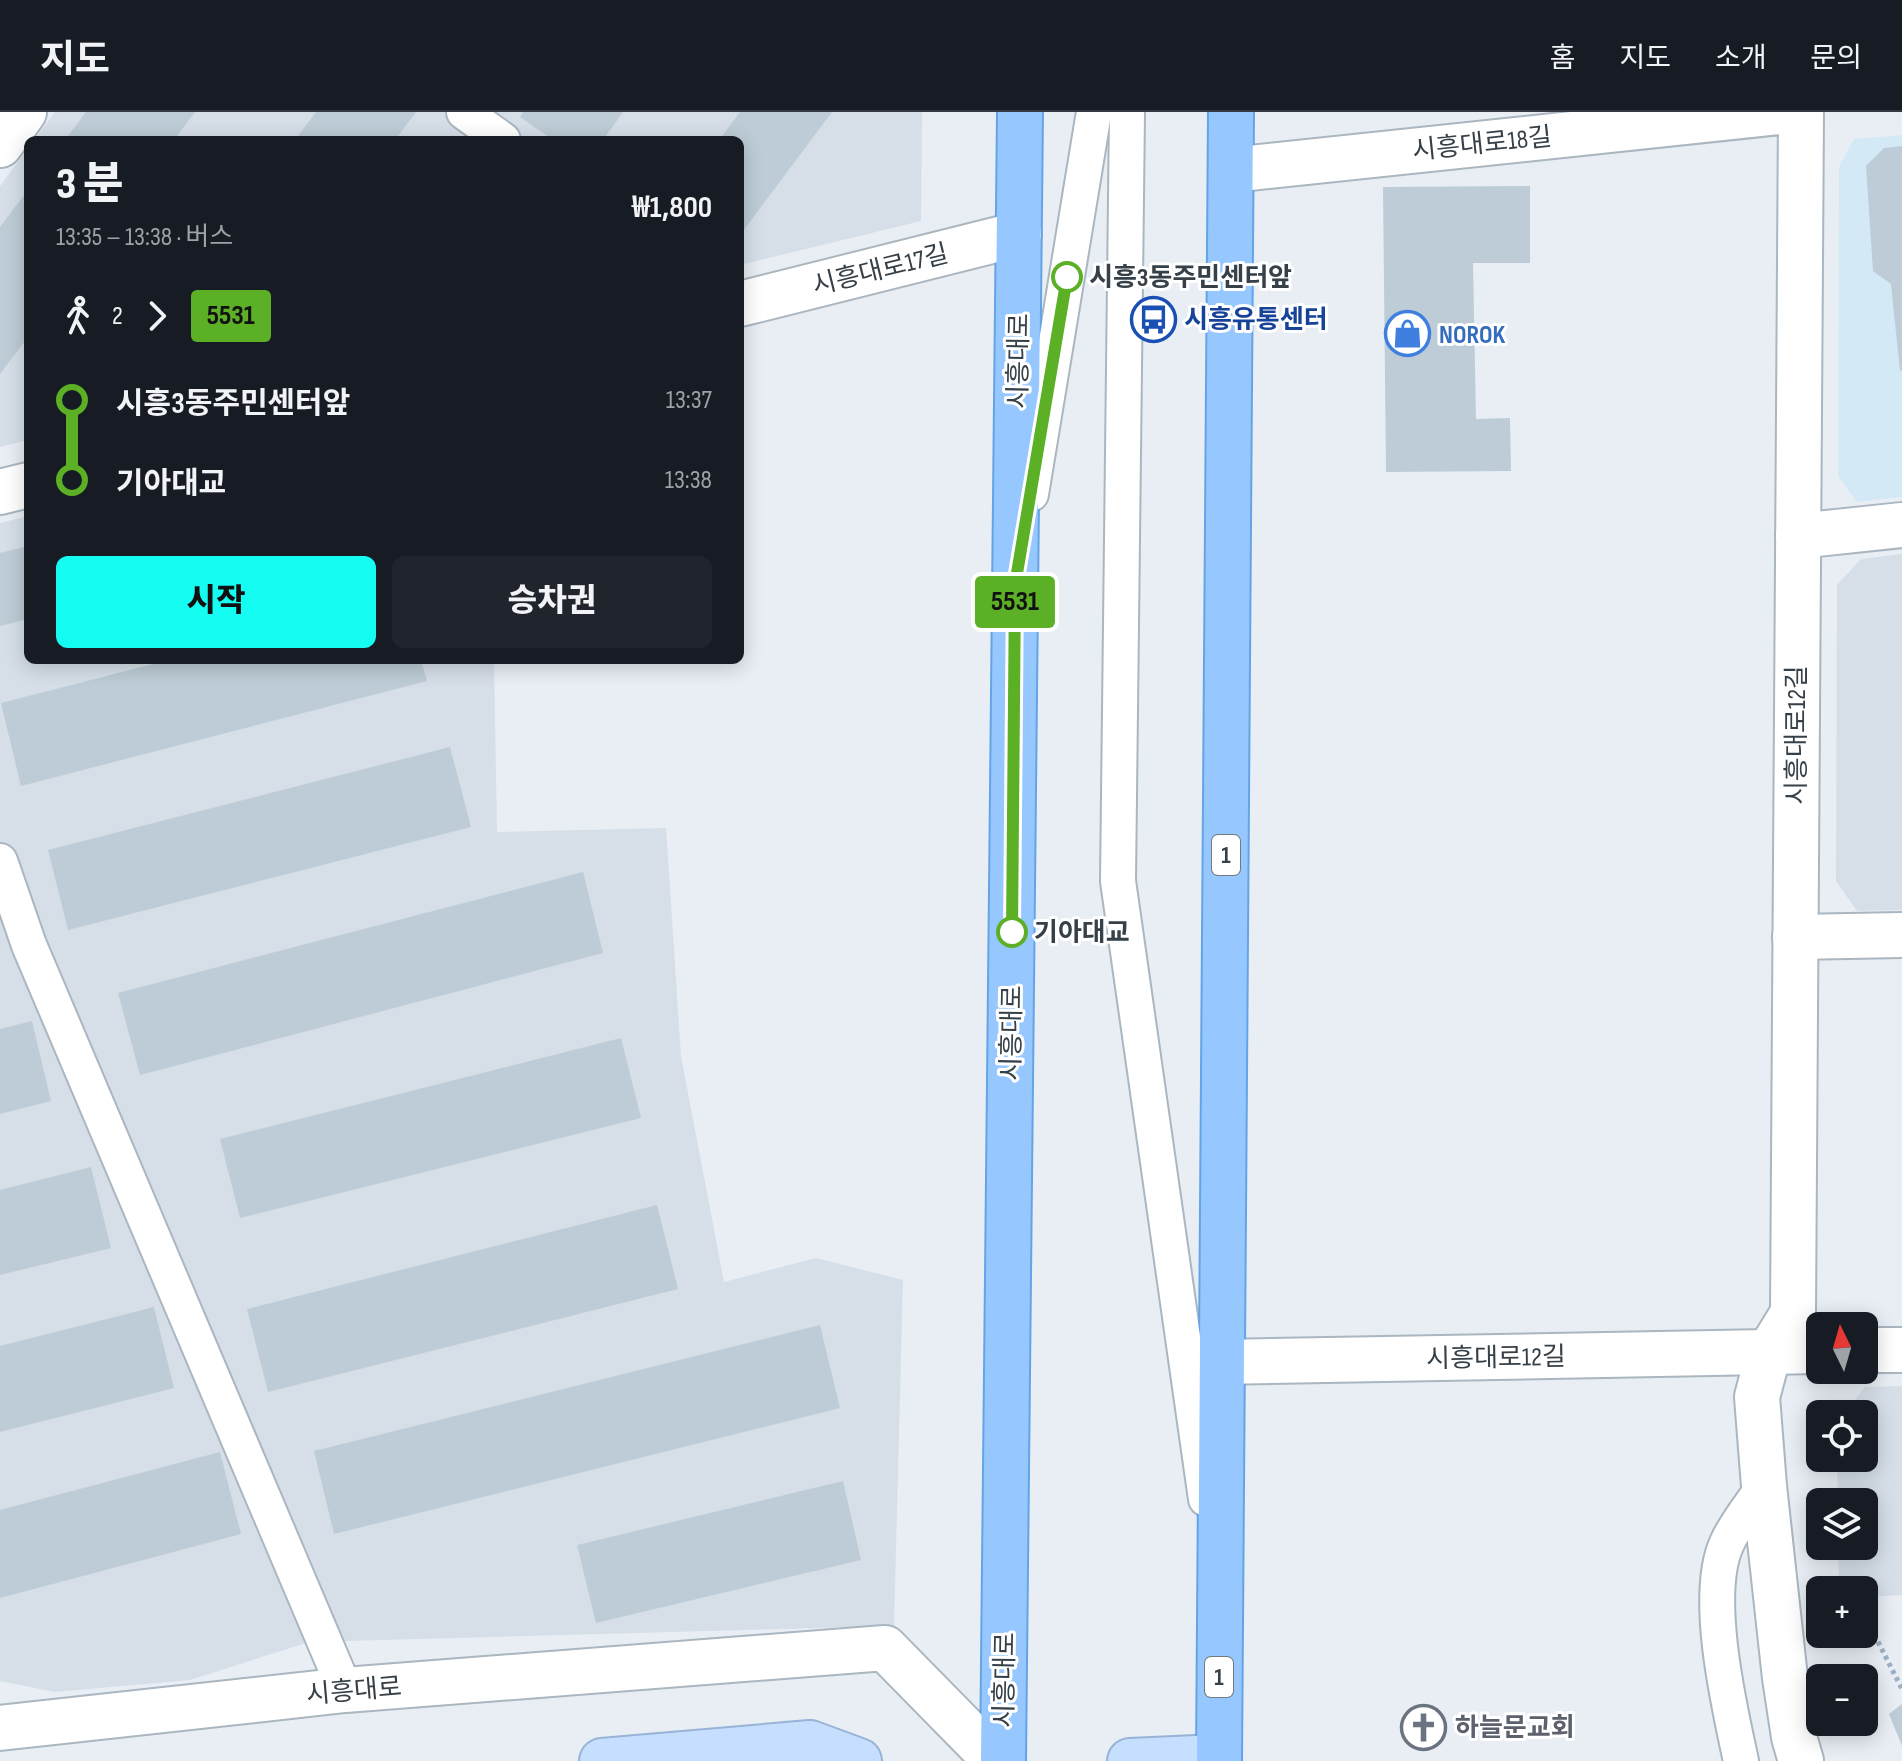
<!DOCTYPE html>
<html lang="ko">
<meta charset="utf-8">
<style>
:root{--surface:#171b24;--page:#20242c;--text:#f1f3f6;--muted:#9ea1a6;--line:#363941;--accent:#15fdf3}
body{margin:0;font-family:"Sofia Sans Condensed","Noto Sans KR",sans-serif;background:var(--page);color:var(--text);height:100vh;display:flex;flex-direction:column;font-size:30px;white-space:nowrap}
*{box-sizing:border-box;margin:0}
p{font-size:26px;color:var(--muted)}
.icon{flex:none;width:44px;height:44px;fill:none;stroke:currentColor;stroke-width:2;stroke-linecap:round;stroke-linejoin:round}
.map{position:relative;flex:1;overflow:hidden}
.panel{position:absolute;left:24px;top:24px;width:720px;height:528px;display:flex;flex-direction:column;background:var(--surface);border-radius:12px;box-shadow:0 4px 20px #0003}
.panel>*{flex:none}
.badge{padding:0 16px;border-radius:6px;font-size:28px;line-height:52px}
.needle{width:52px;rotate:355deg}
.controls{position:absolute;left:1806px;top:1200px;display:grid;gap:16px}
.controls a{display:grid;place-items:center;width:72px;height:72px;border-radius:12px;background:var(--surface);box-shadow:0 4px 20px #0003;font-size:40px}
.map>.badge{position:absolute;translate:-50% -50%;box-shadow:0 0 0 4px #fff}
.legs{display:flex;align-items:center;gap:12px;height:88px;padding:0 32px;font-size:26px}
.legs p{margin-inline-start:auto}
.overview{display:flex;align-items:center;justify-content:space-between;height:136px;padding:0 32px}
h1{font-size:44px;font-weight:800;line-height:60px}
.cta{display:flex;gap:16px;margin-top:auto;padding:16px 32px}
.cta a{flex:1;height:92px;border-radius:12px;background:var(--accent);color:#111;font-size:32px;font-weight:800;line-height:92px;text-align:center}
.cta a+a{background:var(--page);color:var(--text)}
ul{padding:0 32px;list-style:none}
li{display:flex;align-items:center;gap:28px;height:80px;font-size:30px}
li i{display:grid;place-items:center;width:12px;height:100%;margin:0 10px;background:currentColor}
li i::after{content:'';width:20px;height:20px;margin:-10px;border:6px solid;border-radius:50%;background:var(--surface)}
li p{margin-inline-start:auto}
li:first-child i{background:linear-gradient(#0000 50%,currentColor 0)}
li:last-child i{background:linear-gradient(currentColor 50%,#0000 0)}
header{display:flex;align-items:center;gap:48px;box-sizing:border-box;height:112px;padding:0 40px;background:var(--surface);border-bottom:2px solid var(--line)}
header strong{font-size:38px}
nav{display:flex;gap:44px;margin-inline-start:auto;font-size:28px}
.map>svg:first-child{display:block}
.residential{fill:#d6dfe8}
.commercial{fill:#d3e9f6}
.building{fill:#bdccd6}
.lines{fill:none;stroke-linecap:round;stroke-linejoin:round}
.lane-casing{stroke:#aab6c0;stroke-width:38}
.street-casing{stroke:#aab6c0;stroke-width:48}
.secondary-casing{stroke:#97b3d5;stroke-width:48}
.primary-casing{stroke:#64a4e6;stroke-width:48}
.path{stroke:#9bb0c2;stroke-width:5;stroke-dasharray:4 4;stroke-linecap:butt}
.lane{stroke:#fff;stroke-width:34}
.street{stroke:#fff;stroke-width:44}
.secondary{stroke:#c7dfff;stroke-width:44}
.primary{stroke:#96c8ff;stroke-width:44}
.line-1-casing{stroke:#fff;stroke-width:18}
.line-1{stroke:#5bb025;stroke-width:12}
.stop-1-dot{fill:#fff;stroke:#5bb025;stroke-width:4}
.labels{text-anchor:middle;stroke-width:6;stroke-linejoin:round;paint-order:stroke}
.shield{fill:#fff;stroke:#72797f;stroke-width:2}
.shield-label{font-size:24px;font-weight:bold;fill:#364048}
.street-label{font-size:26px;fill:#364048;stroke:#fff}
.stop-label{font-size:26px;font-weight:bold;fill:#364048;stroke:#fff;text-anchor:start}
.transit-label{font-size:26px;font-weight:bold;fill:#164399;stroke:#fff;text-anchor:start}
.shop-label{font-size:26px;font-weight:bold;fill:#366cbe;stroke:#fff;text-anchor:start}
.worship-label{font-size:26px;font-weight:bold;fill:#5b616d;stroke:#fff;text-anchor:start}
</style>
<header>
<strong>지도</strong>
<nav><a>홈</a><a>지도</a><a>소개</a><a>문의</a></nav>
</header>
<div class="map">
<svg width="1902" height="1649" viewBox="0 0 1902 1649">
<rect width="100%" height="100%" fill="#e8eef4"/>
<!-- residential -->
<g class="residential">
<path d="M 55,0 L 922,0 L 921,109 L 740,153 L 740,28 L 34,28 Z"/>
<path d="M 28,36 L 28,328 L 0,335 L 0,74 Z"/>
<path d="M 28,404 L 28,548 L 494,548 L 497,720 L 666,716 L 681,944 L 724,1170 L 816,1146 L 903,1168 L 894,1514 L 309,1530 L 190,1568 L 55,1580 L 0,1569 L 0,411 Z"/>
<path d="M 1902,442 L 1902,798 L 1857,799 L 1836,769 L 1837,473 L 1861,447 Z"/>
<path d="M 1902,1274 L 1902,1483 L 1864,1485 L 1864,1478 L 1839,1478 L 1838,1434 L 1864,1434 L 1864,1390 L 1838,1390 L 1837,1346 L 1864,1346 L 1864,1302 L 1844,1302 L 1865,1275 Z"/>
</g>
<!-- commercial -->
<path class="commercial" d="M 1902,23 L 1902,385 L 1857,390 L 1838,364 L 1839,55 L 1854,27 Z"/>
<!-- building -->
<g class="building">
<path d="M 86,0 L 195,0 L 174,28 L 65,28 Z"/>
<path d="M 316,0 L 416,0 L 395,28 L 295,28 Z"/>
<path d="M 523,0 L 623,0 L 603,28 L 553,28 L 520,5 Z"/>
<path d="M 740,0 L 832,0 L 740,123 L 740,28 L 719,28 Z"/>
<path d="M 1902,34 L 1902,258 L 1900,259 L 1891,172 L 1873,159 L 1866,54 L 1884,36 Z"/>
<path d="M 1530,74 L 1530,151 L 1473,151 L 1476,307 L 1510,306 L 1511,359 L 1386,360 L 1383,75 Z"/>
<path d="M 28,78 L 28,225 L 0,262 L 0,115 Z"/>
<path d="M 28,434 L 28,507 L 0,514 L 0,441 Z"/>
<path d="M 169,548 L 421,548 L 427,569 L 21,674 L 1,591 Z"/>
<path d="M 450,635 L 471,715 L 68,818 L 48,738 Z"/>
<path d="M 583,760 L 603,841 L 140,963 L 118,881 Z"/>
<path d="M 32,909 L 51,989 L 0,1002 L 0,917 Z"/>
<path d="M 621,926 L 641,1006 L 240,1106 L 220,1027 Z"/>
<path d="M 91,1055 L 111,1136 L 0,1163 L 0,1078 Z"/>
<path d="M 657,1093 L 678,1177 L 268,1280 L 247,1197 Z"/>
<path d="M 154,1195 L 174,1276 L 0,1320 L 0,1234 Z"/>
<path d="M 820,1213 L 840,1296 L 334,1422 L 314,1339 Z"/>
<path d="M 220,1340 L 241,1422 L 0,1486 L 0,1398 Z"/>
<path d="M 843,1369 L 861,1448 L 596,1511 L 577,1433 Z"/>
<path d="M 1902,1592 L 1902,1634 L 1889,1602 Z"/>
</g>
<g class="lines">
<defs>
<g id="lane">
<path d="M 464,0 L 503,28"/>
<path d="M 1127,0 L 1118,769 L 1206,1387"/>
<path d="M 1031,382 L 1094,0"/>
<path d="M 0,749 L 29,833 L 345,1578"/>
<path d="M 1741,1649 C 1729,1594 1703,1482 1727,1431 C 1736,1411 1752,1392 1764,1374"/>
</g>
<g id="street">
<path d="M 1801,0 L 1793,1201 L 1769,1240 L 1757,1285 L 1764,1374 L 1785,1566 L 1794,1625 L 1801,1649"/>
<path d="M 0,33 L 24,0"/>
<path d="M 1231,58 L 1780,0"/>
<path d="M 740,192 L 1019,122"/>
<path d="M 0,380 L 28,373"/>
<path d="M 1798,424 L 1902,413"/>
<path d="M 1795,825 L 1902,823"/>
<path d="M 1864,1238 L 1902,1238"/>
<path d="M 1222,1250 L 1820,1239"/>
<path d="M 0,1616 L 345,1578 L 885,1536 L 996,1649"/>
</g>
<g id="secondary">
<path d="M 602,1649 L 810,1631 L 859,1649"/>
<path d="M 1130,1649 L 1219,1645"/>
</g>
<g id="primary">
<path d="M 1003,1649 L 1020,0"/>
<path d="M 1219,1649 L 1231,0"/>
</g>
</defs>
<!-- lane casing -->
<use href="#lane" class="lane-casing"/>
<!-- street casing -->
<use href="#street" class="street-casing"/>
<!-- secondary casing -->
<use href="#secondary" class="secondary-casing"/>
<!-- primary casing -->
<use href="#primary" class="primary-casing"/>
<!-- path -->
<path class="path" d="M 1864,1511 L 1871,1516 L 1902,1577"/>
<!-- lane -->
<use href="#lane" class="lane"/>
<!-- street -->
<use href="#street" class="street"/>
<!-- secondary -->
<use href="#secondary" class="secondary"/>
<!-- primary -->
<use href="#primary" class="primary"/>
</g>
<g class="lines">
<defs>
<path id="line-1" d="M 1012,820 L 1015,473 L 1067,165"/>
</defs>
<!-- line-1 casing -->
<use href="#line-1" class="line-1-casing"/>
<!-- line-1 -->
<use href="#line-1" class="line-1"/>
</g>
<!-- icons -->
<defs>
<symbol id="bus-ring" viewBox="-11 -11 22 22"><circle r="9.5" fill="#fff" stroke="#1a4fb4" stroke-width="1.5"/><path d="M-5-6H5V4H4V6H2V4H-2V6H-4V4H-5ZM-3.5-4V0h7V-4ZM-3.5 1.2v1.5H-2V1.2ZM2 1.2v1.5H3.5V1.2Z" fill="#1a4fb4"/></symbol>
<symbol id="shop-ring" viewBox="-11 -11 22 22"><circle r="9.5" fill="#fff" stroke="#3f7fe0" stroke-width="1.5"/><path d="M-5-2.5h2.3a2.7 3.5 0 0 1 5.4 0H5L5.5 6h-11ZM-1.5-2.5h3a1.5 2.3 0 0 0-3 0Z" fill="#3f7fe0"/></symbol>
<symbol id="church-ring" viewBox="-11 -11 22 22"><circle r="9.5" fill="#fff" stroke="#6b7280" stroke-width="1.5"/><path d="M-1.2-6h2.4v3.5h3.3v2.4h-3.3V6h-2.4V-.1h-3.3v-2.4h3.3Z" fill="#6b7280"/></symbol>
</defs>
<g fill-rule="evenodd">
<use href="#bus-ring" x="1128" y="182" width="51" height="51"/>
<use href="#shop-ring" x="1382" y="196" width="51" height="51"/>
<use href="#church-ring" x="1398" y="1590" width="51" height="51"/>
</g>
<!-- markers -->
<g class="stop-1-dot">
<circle cx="1067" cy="165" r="14"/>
<circle cx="1012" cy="820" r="14"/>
</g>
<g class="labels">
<!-- shield labels -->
<g class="shield">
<rect x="1212" y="723" width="28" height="40" rx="6"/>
<rect x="1205" y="1545" width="28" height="40" rx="6"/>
</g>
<g class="shield-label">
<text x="1226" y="751">1</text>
<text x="1219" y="1573">1</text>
</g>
<!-- street labels -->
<g class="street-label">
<text transform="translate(1482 31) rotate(-6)" y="9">시흥대로18길</text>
<text transform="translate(880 157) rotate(-14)" y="9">시흥대로17길</text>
<text transform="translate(1018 249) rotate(-89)" y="9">시흥대로</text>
<text transform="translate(1796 623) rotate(-90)" y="9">시흥대로12길</text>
<text transform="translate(1011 921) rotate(-89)" y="9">시흥대로</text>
<text transform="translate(1496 1245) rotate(-1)" y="9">시흥대로12길</text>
<text transform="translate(1004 1568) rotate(-89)" y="9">시흥대로</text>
<text transform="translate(354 1578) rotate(-5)" y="9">시흥대로</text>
</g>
<!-- stop labels -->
<g class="stop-label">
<text x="1089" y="174">시흥3동주민센터앞</text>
<text x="1034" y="829">기아대교</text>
</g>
<!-- transit labels -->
<g class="transit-label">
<text x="1184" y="216">시흥유통센터</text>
</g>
<!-- shop labels -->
<g class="shop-label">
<text x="1439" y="231">NOROK</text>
</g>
<!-- worship labels -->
<g class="worship-label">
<text x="1455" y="1624">하늘문교회</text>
</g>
</g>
</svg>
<div class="controls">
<a><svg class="needle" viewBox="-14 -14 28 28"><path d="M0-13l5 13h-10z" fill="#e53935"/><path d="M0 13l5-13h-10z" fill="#9ea1a6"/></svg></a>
<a><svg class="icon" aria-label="locate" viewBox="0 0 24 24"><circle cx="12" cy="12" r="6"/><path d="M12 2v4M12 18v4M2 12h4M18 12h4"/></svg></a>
<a><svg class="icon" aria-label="layers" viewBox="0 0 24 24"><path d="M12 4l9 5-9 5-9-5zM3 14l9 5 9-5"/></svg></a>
<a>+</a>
<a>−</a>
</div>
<b class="badge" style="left:1015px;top:490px;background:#5bb025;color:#111">5531</b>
<section class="panel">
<div class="overview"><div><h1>3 분</h1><p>13:35 – 13:38 · 버스</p></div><b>₩1,800</b></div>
<div class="legs"><svg class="icon" aria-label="walk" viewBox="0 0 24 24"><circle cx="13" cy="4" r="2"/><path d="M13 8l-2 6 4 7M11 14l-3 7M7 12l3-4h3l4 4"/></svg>2<svg class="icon" aria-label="forward" viewBox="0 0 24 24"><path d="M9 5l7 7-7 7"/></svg><b class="badge" style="background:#5bb025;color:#111">5531</b></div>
<ul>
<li><i style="color:#5bb025"></i><b>시흥3동주민센터앞</b><p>13:37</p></li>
<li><i style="color:#5bb025"></i><b>기아대교</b><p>13:38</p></li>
</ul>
<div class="cta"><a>시작</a><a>승차권</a></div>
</section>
</div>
